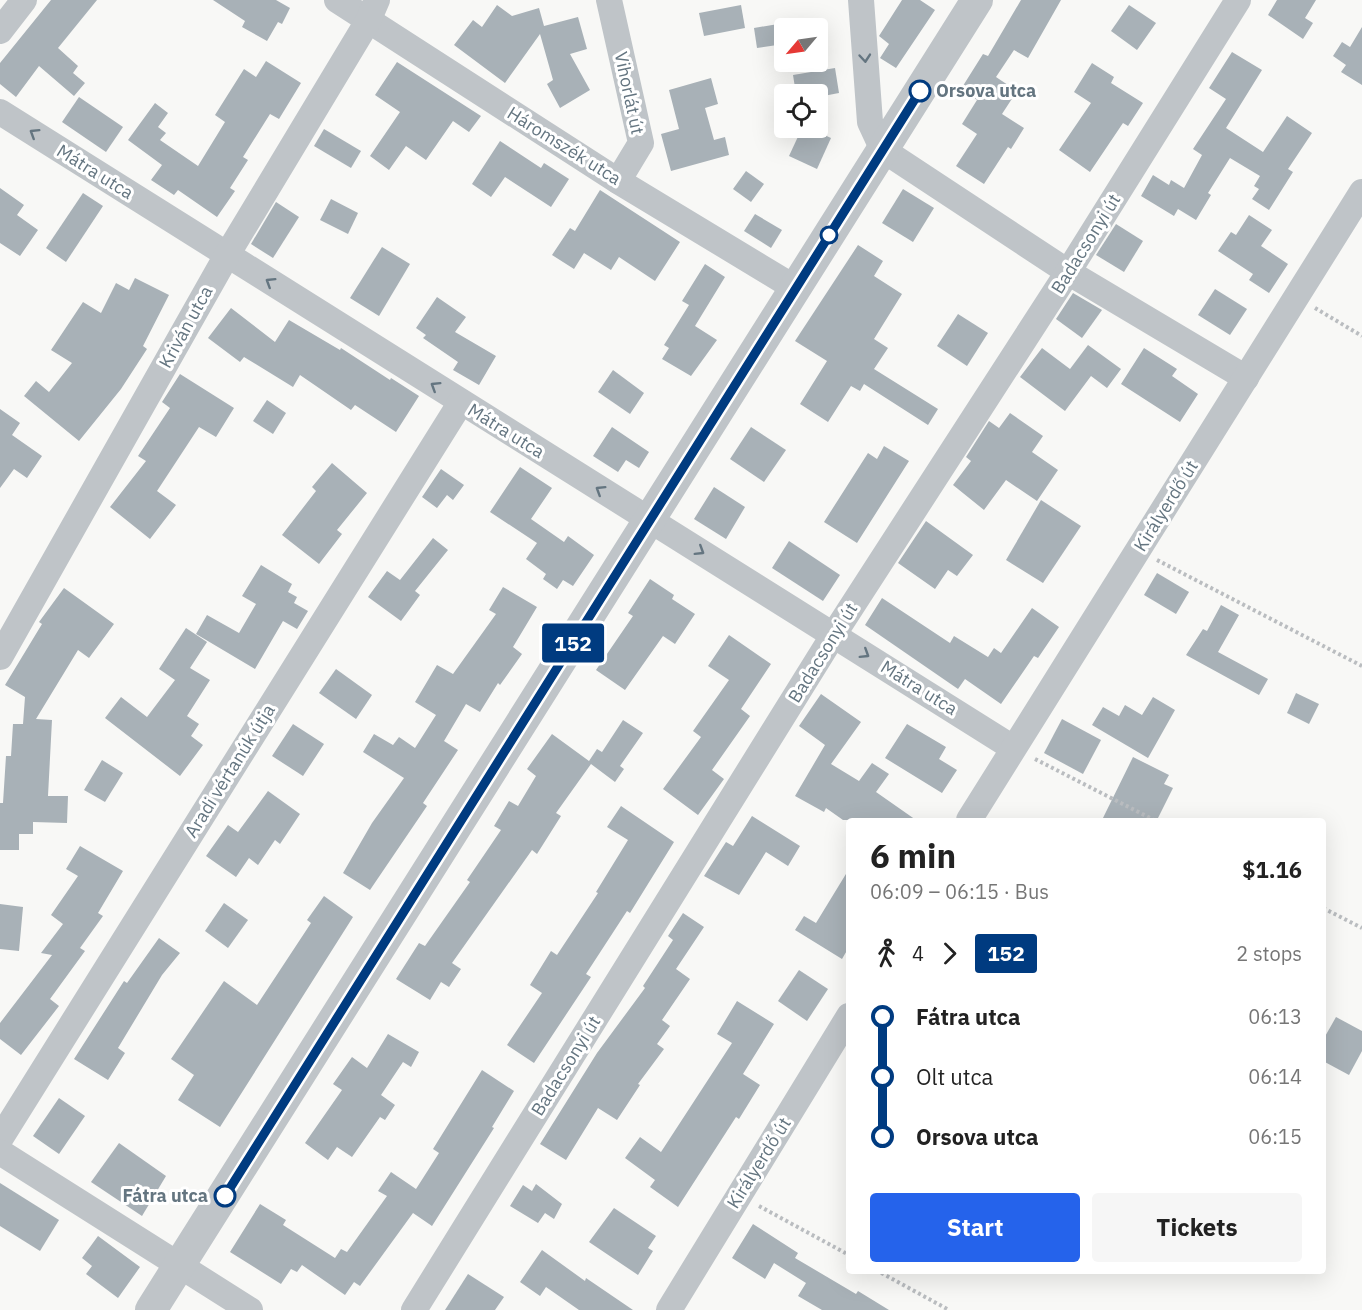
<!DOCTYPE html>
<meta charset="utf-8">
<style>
:root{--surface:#fff;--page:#f6f6f6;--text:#222;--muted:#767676;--accent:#2563eb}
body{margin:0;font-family:"IBM Plex Sans",sans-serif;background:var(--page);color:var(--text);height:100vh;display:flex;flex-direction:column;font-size:22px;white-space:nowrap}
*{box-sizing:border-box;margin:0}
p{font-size:20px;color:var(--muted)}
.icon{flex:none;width:33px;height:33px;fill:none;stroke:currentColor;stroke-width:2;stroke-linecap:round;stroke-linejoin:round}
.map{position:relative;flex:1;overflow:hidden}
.details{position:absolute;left:846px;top:818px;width:480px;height:456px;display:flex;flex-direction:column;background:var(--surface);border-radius:6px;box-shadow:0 6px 24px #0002}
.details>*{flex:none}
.badge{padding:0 12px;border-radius:4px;font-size:21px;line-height:39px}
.needle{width:39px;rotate:241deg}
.buttons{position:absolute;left:774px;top:18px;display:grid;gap:12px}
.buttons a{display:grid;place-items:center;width:54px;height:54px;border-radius:6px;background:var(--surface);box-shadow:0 6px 24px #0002;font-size:30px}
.map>.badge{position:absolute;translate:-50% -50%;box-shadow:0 0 0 3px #fff}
.legs{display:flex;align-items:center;gap:9px;height:66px;padding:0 24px;font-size:20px}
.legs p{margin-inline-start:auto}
.head{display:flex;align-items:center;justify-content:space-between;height:102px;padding:0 24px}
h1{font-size:33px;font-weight:700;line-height:45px}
.action{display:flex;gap:12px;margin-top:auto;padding:12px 24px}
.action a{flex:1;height:69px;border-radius:6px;background:var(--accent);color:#fff;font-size:24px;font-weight:700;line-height:69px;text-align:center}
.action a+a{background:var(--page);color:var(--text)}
ul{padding:0 24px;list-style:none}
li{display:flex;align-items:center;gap:21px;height:60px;font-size:22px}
li i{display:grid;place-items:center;width:9px;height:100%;margin:0 8px;background:currentColor}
li i::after{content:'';width:15px;height:15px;margin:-8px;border:4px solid;border-radius:50%;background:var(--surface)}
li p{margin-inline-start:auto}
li:first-child i{background:linear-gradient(#0000 50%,currentColor 0)}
li:last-child i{background:linear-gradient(currentColor 50%,#0000 0)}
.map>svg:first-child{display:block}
.building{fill:#a8b1b7}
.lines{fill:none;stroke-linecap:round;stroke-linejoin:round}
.path{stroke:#babdc0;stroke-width:4;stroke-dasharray:3 3;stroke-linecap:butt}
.minor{stroke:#bfc4c8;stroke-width:26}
.tertiary{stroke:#bfc4c8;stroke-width:32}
.oneway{stroke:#647580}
.line-1-casing{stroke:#fff;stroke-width:14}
.line-1{stroke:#003b80;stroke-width:9}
.stop-1-dot{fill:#fff;stroke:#003b80;stroke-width:3}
.labels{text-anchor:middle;stroke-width:6;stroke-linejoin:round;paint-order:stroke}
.stop-label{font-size:18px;font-weight:bold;fill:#647580;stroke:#fff;text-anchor:start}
.street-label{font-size:18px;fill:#647580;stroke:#fff}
</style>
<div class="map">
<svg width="1362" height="1310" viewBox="0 0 1362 1310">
<rect width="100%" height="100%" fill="#f8f8f6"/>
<!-- building -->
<g class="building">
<path d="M 51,0 L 97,0 L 58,48 L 78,66 L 73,73 L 85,83 L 74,96 L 39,66 L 16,97 L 0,84 L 0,63 Z"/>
<path d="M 213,0 L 276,0 L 290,8 L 282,24 L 278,22 L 267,41 L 242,27 L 245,21 Z"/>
<path d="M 902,0 L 920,0 L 935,10 L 896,68 L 880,58 L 889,44 L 879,36 Z"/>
<path d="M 1021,0 L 1061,0 L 1028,58 L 1014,50 L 996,77 L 1017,91 L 1002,114 L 1024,128 L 1011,149 L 1008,147 L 984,184 L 956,166 L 977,134 L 962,124 L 977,100 L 961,89 L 983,54 L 988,56 Z"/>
<path d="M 1277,0 L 1316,0 L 1305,18 L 1313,23 L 1303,39 L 1268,15 Z"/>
<path d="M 497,5 L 512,16 L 539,8 L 544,26 L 578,17 L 587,49 L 570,54 L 590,90 L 560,108 L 547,84 L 553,80 L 540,34 L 505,83 L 454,45 L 473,20 L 482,27 Z"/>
<path d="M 741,5 L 745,28 L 704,36 L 699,13 Z"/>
<path d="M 1129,5 L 1156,23 L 1137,50 L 1111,31 Z"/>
<path d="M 784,23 L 784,44 L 757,48 L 754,28 Z"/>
<path d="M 1362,27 L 1362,85 L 1341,72 L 1346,65 L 1333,56 L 1342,42 L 1350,47 Z"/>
<path d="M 1232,52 L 1262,70 L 1226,128 L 1263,152 L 1287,116 L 1312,133 L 1288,169 L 1293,172 L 1269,210 L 1252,199 L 1259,189 L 1254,186 L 1260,176 L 1230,158 L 1208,193 L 1211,195 L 1196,220 L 1178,209 L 1174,216 L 1141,196 L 1153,175 L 1169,185 L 1171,180 L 1184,188 L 1202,155 L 1193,149 L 1226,99 L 1209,88 Z"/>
<path d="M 266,61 L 301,83 L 279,119 L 270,114 L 243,157 L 248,160 L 230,188 L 235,191 L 217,217 L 178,190 L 174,195 L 151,180 L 162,165 L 128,140 L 155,103 L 168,113 L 158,127 L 166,133 L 160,140 L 198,166 L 225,122 L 215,115 L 244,69 L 256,77 Z"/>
<path d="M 397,62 L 481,116 L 469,132 L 453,121 L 426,160 L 406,146 L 389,170 L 370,156 L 400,112 L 375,95 Z"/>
<path d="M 1092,63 L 1114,77 L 1111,83 L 1143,103 L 1128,126 L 1123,123 L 1090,172 L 1059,150 L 1091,103 L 1074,92 Z"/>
<path d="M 835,68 L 839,93 L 818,97 L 818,94 L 796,94 L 793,75 Z"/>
<path d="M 711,78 L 718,104 L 705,108 L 714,140 L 725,137 L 729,155 L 671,171 L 661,134 L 679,129 L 669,90 Z"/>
<path d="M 79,97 L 123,127 L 106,152 L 62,122 Z"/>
<path d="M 802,128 L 809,128 L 831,138 L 817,169 L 789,156 Z"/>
<path d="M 324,129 L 361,151 L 351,168 L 314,146 Z"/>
<path d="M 500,141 L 541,168 L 544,163 L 569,179 L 551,207 L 505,177 L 491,197 L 472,184 Z"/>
<path d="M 746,171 L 764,184 L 751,202 L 733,189 Z"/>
<path d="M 0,188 L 24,205 L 17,215 L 38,230 L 20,256 L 0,243 Z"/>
<path d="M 903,189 L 934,208 L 913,242 L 882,223 Z"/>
<path d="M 600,190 L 680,242 L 655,281 L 619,257 L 611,270 L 584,253 L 574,269 L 552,255 L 570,228 L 575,231 Z"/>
<path d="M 83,193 L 103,206 L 66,262 L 46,248 Z"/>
<path d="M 331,199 L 358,213 L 348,234 L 320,220 Z"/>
<path d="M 276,202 L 299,217 L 273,258 L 251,244 Z"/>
<path d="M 755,214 L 782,230 L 771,248 L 744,231 Z"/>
<path d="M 1249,215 L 1272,230 L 1261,246 L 1288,264 L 1269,293 L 1249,280 L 1253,274 L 1218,251 L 1231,232 L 1236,235 Z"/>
<path d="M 1116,224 L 1143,241 L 1124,272 L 1096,255 Z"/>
<path d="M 858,245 L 883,261 L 874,276 L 902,294 L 874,339 L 888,348 L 874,369 L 938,409 L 928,425 L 864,384 L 860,391 L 851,386 L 828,422 L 800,404 L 827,361 L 795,341 Z"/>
<path d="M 382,247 L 410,264 L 379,316 L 350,298 Z"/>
<path d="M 705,264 L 725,277 L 695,326 L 717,340 L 691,376 L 662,359 L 669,348 L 664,345 L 689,305 L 682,301 Z"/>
<path d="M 135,278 L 169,295 L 143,346 L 147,349 L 121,389 L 79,441 L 24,396 L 36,381 L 49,392 L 72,363 L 51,350 L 83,302 L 101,313 L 116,283 L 129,290 Z"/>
<path d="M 1215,289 L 1247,309 L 1230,335 L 1198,315 Z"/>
<path d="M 1073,293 L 1102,310 L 1082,338 L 1056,319 Z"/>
<path d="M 437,297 L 466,317 L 455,332 L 496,356 L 479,385 L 453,370 L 458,362 L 423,338 L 426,335 L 416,328 Z"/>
<path d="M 231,308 L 275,342 L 289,320 L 340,350 L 341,348 L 390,380 L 391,378 L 419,396 L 396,432 L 355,405 L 351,410 L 300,375 L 293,387 L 244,357 L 240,362 L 208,338 Z"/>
<path d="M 958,314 L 988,333 L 967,366 L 937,346 Z"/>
<path d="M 1088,345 L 1121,369 L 1107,388 L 1091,376 L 1065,411 L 1020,377 L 1042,348 L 1070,369 Z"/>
<path d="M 1144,348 L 1177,369 L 1172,376 L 1198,394 L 1180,422 L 1121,384 Z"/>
<path d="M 613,370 L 644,393 L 630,414 L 598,392 Z"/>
<path d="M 180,374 L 234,408 L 216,437 L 199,427 L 157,491 L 176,505 L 150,539 L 110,507 L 146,461 L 138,456 L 170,408 L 162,402 Z"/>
<path d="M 267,400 L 286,413 L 273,434 L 253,421 Z"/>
<path d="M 0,409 L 20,423 L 12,435 L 42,456 L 27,478 L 14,469 L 0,488 Z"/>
<path d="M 1010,413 L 1043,436 L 1032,452 L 1058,470 L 1037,501 L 1006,480 L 984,510 L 953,485 L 971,461 L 966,457 L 989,421 L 999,428 Z"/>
<path d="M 612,427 L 649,452 L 639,468 L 626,460 L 618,472 L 593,456 Z"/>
<path d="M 751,427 L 786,450 L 764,482 L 730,459 Z"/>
<path d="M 884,446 L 909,461 L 857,543 L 824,522 L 868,453 L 877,459 Z"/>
<path d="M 332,463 L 367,493 L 337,530 L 342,534 L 319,564 L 282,535 L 316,491 L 312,487 Z"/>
<path d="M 520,467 L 552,488 L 531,519 L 564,542 L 568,536 L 594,555 L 573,586 L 563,580 L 557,589 L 543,579 L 546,574 L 526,559 L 537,543 L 490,512 Z"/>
<path d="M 441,469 L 464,485 L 453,500 L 447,495 L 437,508 L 422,497 Z"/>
<path d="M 714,487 L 745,507 L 726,539 L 694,519 Z"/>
<path d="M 1041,500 L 1081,526 L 1043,583 L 1006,560 Z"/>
<path d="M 926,521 L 973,555 L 957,576 L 948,570 L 935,589 L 898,563 Z"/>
<path d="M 433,538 L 448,550 L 415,591 L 420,595 L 401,621 L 368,597 L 387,571 L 400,580 Z"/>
<path d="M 789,541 L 840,575 L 823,601 L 772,568 Z"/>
<path d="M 261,565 L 292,584 L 288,592 L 297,597 L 294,603 L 308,611 L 297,629 L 283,621 L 255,669 L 196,634 L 207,615 L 239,633 L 256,604 L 242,596 Z"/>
<path d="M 1157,573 L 1189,592 L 1176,614 L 1144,595 Z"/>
<path d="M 650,579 L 674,595 L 672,599 L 695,614 L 675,644 L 663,636 L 625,690 L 596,670 L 633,616 L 628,613 Z"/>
<path d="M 503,587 L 537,607 L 513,647 L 522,654 L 500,685 L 498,683 L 480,712 L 466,704 L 444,741 L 458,750 L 423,803 L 427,806 L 370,890 L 343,873 L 372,823 L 404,778 L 363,752 L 374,734 L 393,745 L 399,737 L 415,748 L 436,715 L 415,702 L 437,665 L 453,674 L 496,614 L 489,610 Z"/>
<path d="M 64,588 L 114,624 L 89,658 L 78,650 L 36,719 L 52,720 L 48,796 L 68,796 L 67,823 L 33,822 L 33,834 L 19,834 L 19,850 L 0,850 L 0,803 L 3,803 L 6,756 L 11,756 L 13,724 L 23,724 L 25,697 L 5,685 L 42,624 L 39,622 Z"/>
<path d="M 882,598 L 950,643 L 954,636 L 988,657 L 994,648 L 1001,653 L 1032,608 L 1059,627 L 1038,658 L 1034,656 L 1001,704 L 965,679 L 958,689 L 865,625 Z"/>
<path d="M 1221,605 L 1239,615 L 1218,652 L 1268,679 L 1259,695 L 1186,655 L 1203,629 L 1207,631 Z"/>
<path d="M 186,628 L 207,642 L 190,668 L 210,680 L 187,716 L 199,724 L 191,736 L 203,745 L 180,776 L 105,718 L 121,697 L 147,717 L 175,680 L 159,669 Z"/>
<path d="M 729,635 L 771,664 L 741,709 L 750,716 L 712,770 L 724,779 L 698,815 L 663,789 L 701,737 L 693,731 L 729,680 L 708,666 Z"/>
<path d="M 336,669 L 372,695 L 356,719 L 319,693 Z"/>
<path d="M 1296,693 L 1319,704 L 1309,724 L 1287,713 Z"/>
<path d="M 821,694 L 861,722 L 831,764 L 859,781 L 872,763 L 889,774 L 876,792 L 916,820 L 843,820 L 826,808 L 824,812 L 795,796 L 825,745 L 799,726 Z"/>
<path d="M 1153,697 L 1175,710 L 1148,758 L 1092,725 L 1103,707 L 1119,716 L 1125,705 L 1142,715 Z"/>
<path d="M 1062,719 L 1101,740 L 1083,774 L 1044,753 Z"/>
<path d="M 623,720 L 643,733 L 620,766 L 624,769 L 615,782 L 591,764 L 556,813 L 561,816 L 537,854 L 532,850 L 452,963 L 461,969 L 449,987 L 441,982 L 430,1000 L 396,979 L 419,943 L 425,946 L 470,882 L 467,880 L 501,830 L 494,826 L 509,801 L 518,806 L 536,776 L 527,769 L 552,734 L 589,761 L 597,749 L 602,752 Z"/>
<path d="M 293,724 L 324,744 L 303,776 L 272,756 Z"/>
<path d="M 907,724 L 946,747 L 939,759 L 957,770 L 942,793 L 885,758 Z"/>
<path d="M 1133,757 L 1169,775 L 1164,784 L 1173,788 L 1157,820 L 1102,820 Z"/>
<path d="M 102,760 L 123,773 L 105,802 L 84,790 Z"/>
<path d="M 268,791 L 300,814 L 280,844 L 275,840 L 258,865 L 249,858 L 236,877 L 206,856 L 228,825 L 238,832 Z"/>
<path d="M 621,806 L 674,842 L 630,913 L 627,911 L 586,974 L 591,977 L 534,1063 L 507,1045 L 542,993 L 530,985 L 551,951 L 557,955 L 598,893 L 596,892 L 628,840 L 607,827 Z"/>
<path d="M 752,816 L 800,846 L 788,866 L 766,852 L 739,895 L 704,876 L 726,842 L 733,846 Z"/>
<path d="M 80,846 L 123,871 L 98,913 L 103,916 L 80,948 L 85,951 L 50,999 L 59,1006 L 21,1055 L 0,1039 L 0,1023 L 52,955 L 41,953 L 63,924 L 51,915 L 78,876 L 66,869 Z"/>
<path d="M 849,869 L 849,947 L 842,959 L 795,930 L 804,916 L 816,923 Z"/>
<path d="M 324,896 L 353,917 L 220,1127 L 178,1100 L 194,1075 L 171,1059 L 224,981 L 257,1005 L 311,923 L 307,920 Z"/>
<path d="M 224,903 L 248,920 L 228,948 L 205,931 Z"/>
<path d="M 0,904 L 23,907 L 19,951 L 0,949 Z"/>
<path d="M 683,913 L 704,927 L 676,969 L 690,979 L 662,1020 L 670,1026 L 657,1044 L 664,1049 L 638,1084 L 640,1085 L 617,1120 L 598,1108 L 566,1160 L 540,1144 L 597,1053 L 645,988 L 643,986 L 673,940 L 668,936 Z"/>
<path d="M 159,938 L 180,953 L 162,975 L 118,1048 L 125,1053 L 108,1080 L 74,1059 L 124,981 L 127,983 Z"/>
<path d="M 799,970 L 828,989 L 807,1021 L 778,1001 Z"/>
<path d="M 737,1001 L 774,1024 L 743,1074 L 760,1085 L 739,1119 L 736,1117 L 678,1207 L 650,1187 L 655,1180 L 625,1158 L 640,1137 L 661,1152 L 732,1043 L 717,1034 Z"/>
<path d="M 1336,1017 L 1362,1031 L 1362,1051 L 1349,1075 L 1323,1061 L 1323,1040 Z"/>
<path d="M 388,1034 L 419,1052 L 411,1067 L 403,1062 L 381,1095 L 395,1105 L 385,1120 L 380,1117 L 352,1157 L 337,1147 L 328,1160 L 305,1143 L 342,1090 L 333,1084 L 352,1057 L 367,1068 Z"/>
<path d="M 482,1070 L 514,1091 L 492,1127 L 494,1128 L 432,1226 L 413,1213 L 360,1286 L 354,1282 L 345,1295 L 302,1265 L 297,1272 L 291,1269 L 281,1284 L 230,1252 L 260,1204 L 286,1220 L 283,1225 L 335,1258 L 341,1249 L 347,1252 L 387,1196 L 378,1191 L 391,1172 L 416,1189 L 439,1153 L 433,1149 Z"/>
<path d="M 59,1098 L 85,1116 L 59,1154 L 33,1136 Z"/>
<path d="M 119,1143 L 166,1176 L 142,1216 L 91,1182 Z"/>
<path d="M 0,1183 L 59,1220 L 40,1251 L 0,1226 Z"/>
<path d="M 536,1184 L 562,1204 L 554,1219 L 545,1213 L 538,1223 L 510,1206 L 523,1185 L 532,1191 Z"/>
<path d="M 614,1208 L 656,1236 L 648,1248 L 653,1251 L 638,1275 L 589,1242 Z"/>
<path d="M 753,1224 L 798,1253 L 795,1258 L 856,1294 L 858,1291 L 889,1310 L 822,1310 L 798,1296 L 806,1283 L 774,1263 L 765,1279 L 732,1258 Z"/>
<path d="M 98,1236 L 140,1267 L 118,1298 L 86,1274 L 92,1266 L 82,1258 Z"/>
<path d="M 542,1250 L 585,1281 L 586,1278 L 633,1310 L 579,1310 L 546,1287 L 540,1296 L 520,1282 Z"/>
<path d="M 468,1274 L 504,1297 L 495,1310 L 445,1310 Z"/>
</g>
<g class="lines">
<!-- path -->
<g class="path">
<path d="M 1315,308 L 1362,336"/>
<path d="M 1157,560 L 1362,666"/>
<path d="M 1035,759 L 1154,820"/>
<path d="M 1323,908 L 1362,928"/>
<path d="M 759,1206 L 849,1255"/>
<path d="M 876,1270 L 949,1310"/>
</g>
<!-- minor -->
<g class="minor">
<path d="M 337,0 L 618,181 L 795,288"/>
<path d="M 609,0 L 641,143 L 618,181"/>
<path d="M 861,0 L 870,122 L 883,150 L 1068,272 L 1246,378"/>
<path d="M 0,31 L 24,0"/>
<path d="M 0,112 L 1013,748"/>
<path d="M 0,657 L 227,255 L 368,21 L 377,0"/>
<path d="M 969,820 L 1362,192"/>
<path d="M 0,1139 L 461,402"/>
<path d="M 0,1152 L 250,1310"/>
<path d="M 414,1310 L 834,634 L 1068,272 L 1238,0"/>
<path d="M 669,1310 L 849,1016"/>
</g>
<!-- tertiary -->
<path class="tertiary" d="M 151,1310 L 977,0"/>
</g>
<!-- one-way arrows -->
<defs><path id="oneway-chevron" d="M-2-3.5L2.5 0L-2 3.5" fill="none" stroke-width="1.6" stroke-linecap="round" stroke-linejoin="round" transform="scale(1.5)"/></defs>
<g class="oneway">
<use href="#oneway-chevron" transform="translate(865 58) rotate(85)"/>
<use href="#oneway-chevron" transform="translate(34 133) rotate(-148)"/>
<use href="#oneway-chevron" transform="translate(270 282) rotate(-148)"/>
<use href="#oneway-chevron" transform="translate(435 386) rotate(-148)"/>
<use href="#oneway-chevron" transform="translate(600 490) rotate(-148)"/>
<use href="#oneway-chevron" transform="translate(700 551) rotate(32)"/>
<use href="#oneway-chevron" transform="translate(865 654) rotate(32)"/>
</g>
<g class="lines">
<defs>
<path id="line-1" d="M 225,1196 L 920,91"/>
</defs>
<!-- line-1 casing -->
<use href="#line-1" class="line-1-casing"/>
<!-- line-1 -->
<use href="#line-1" class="line-1"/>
</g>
<!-- markers -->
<g class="stop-1-dot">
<circle cx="920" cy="91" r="10"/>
<circle cx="829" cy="235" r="8"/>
<circle cx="225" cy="1196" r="10"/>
</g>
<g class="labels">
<!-- stop labels -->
<g class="stop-label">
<text x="936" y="97">Orsova utca</text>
<text x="208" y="1202" text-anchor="end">Fátra utca</text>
</g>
<!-- street labels -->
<g class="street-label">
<text transform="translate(629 93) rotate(78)" y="6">Vihorlát út</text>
<text transform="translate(564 146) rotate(32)" y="6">Háromszék utca</text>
<text transform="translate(95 172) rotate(32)" y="6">Mátra utca</text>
<text transform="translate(1086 244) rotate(-58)" y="6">Badacsonyi út</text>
<text transform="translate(186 327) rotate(-61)" y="6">Kriván utca</text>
<text transform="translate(506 431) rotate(32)" y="6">Mátra utca</text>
<text transform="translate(1166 506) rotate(-58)" y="6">Királyerdő út</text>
<text transform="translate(823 653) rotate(-58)" y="6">Badacsonyi út</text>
<text transform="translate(919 688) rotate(32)" y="6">Mátra utca</text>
<text transform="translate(230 771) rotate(-58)" y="6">Aradi vértanúk útja</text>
<text transform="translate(566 1066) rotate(-58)" y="6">Badacsonyi út</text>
<text transform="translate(759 1163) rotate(-58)" y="6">Királyerdő út</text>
</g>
</g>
</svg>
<div class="buttons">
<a><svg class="needle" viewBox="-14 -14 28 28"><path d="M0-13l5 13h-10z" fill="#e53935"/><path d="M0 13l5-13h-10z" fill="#767676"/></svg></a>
<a><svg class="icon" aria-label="locate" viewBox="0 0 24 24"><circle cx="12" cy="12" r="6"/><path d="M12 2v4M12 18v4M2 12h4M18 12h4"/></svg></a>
</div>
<b class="badge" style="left:573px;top:643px;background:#003b80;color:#fff">152</b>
<section class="details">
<div class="head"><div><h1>6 min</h1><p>06:09 – 06:15 · Bus</p></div><b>$1.16</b></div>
<div class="legs"><svg class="icon" aria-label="walk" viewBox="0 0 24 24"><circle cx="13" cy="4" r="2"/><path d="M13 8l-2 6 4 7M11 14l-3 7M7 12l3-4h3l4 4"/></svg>4<svg class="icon" aria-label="forward" viewBox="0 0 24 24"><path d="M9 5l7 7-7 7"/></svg><b class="badge" style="background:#003b80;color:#fff">152</b><p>2 stops</p></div>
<ul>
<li><i style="color:#003b80"></i><b>Fátra utca</b><p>06:13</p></li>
<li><i style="color:#003b80"></i><span>Olt utca</span><p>06:14</p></li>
<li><i style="color:#003b80"></i><b>Orsova utca</b><p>06:15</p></li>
</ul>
<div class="action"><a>Start</a><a>Tickets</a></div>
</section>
</div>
